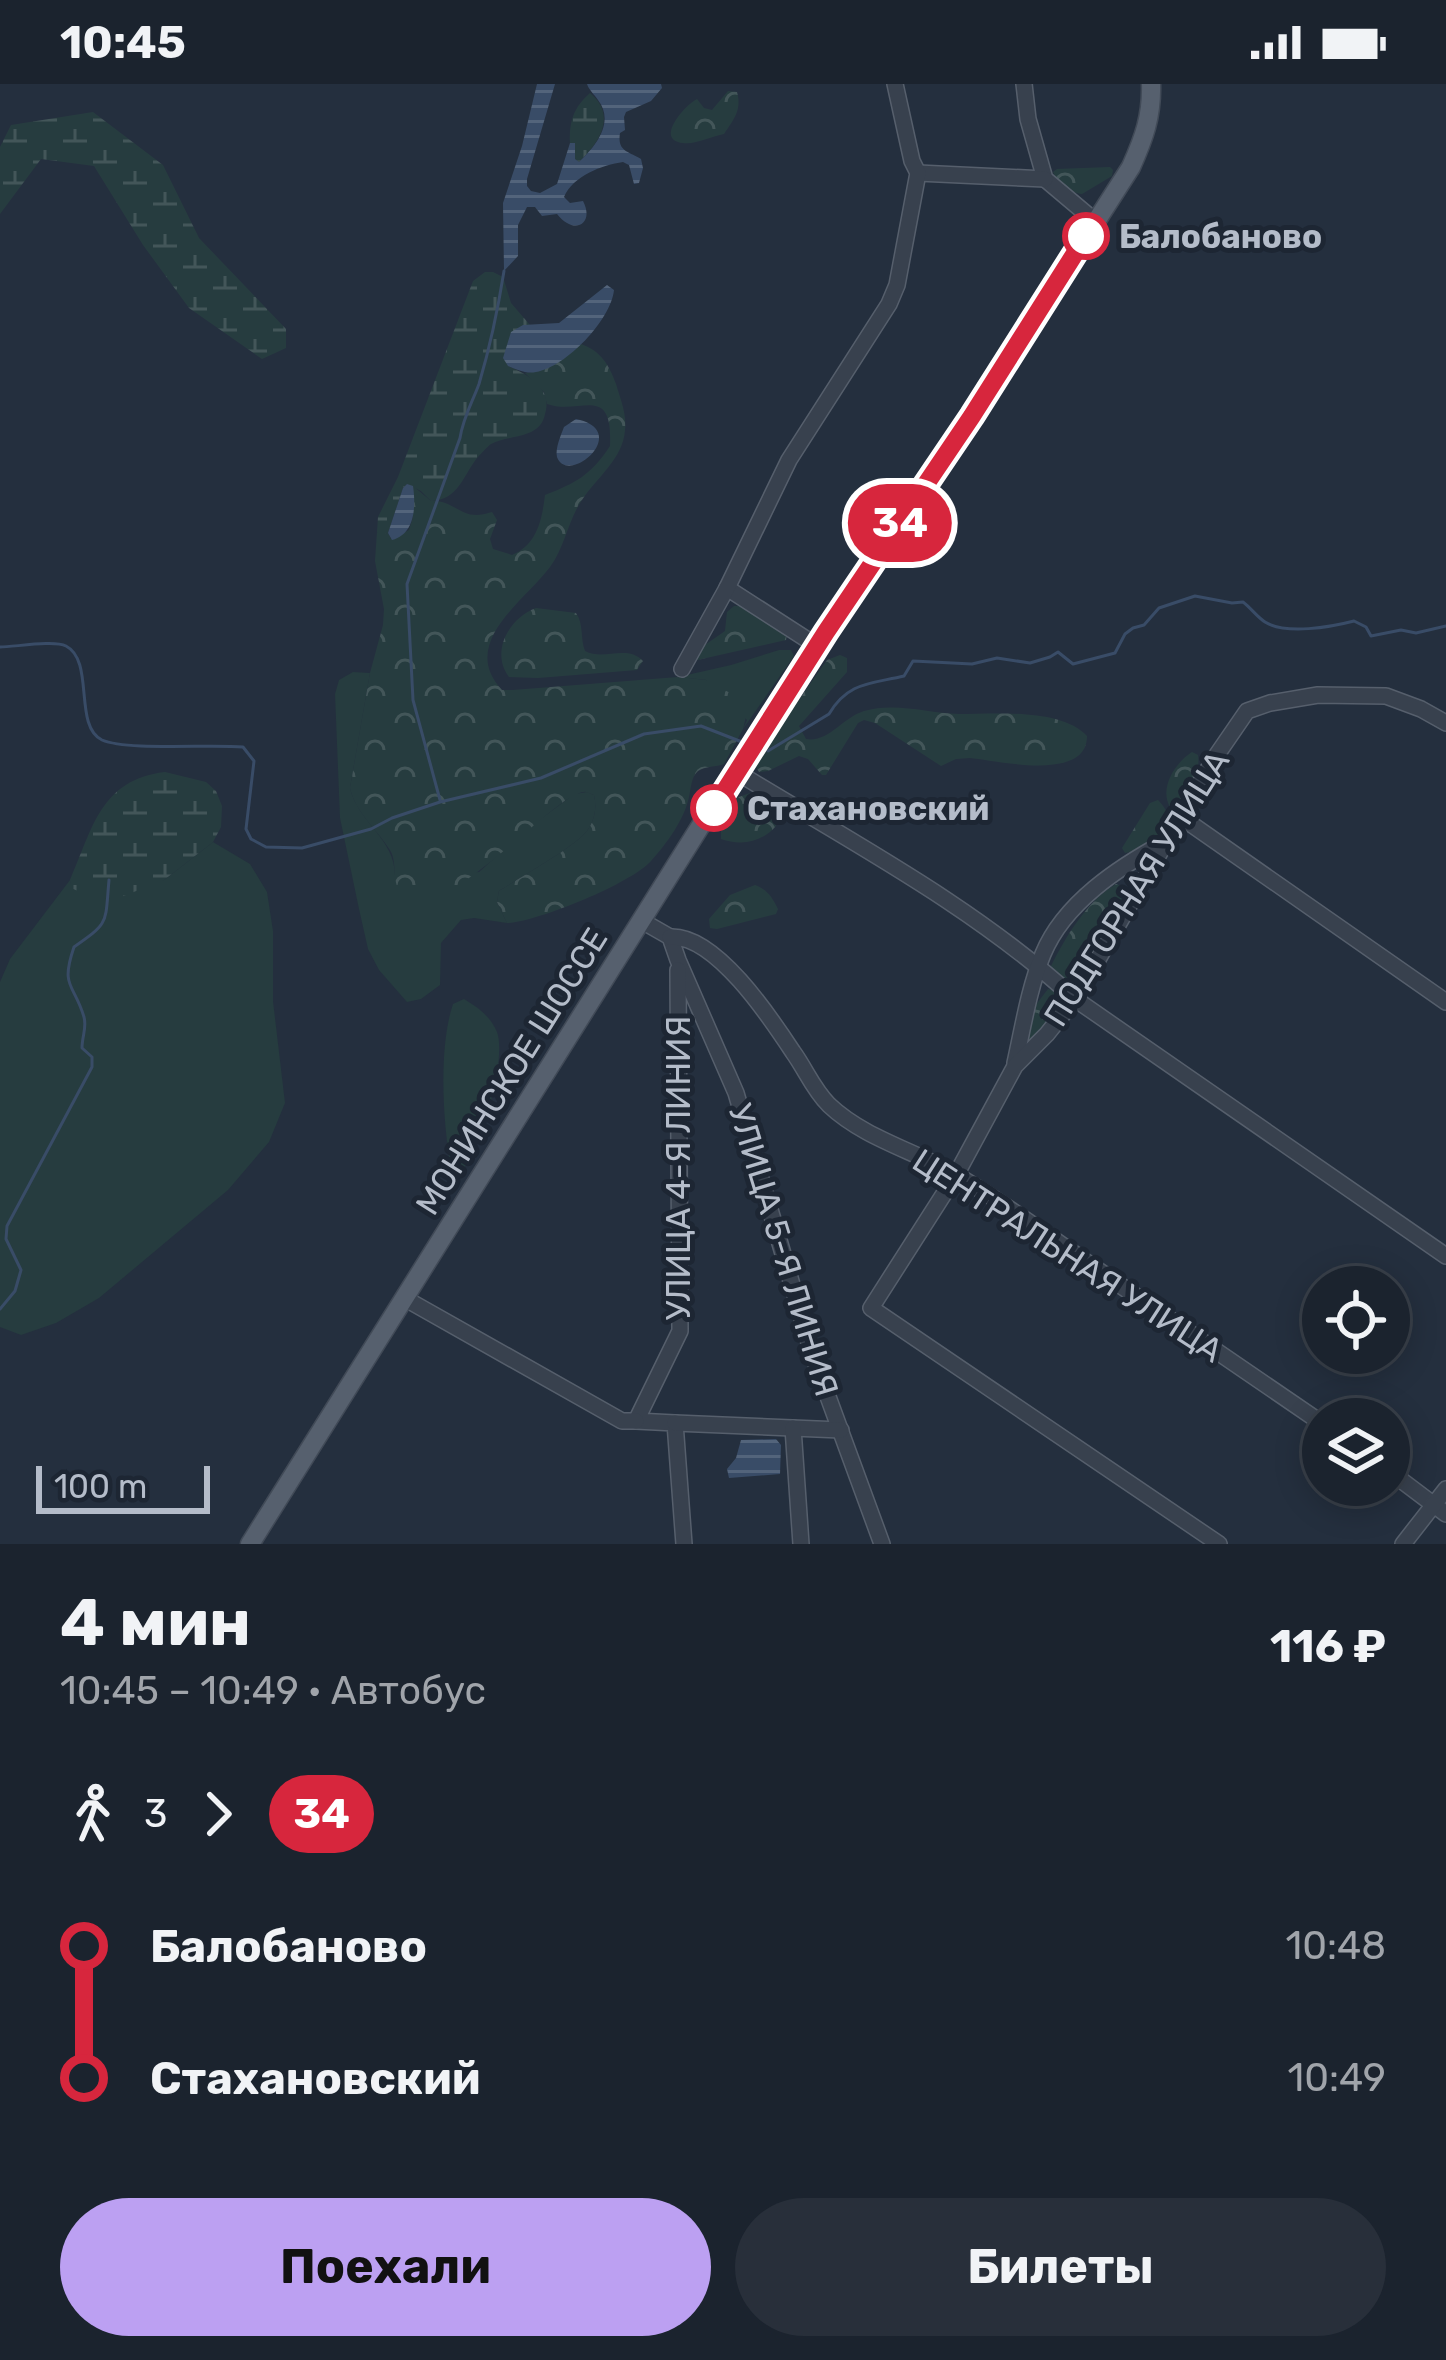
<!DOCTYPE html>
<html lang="ru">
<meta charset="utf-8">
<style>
:root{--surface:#1b232e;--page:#282f3a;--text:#f1f3f6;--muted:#a0a4aa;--line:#39404a;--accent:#bca0f2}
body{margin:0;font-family:Rubik,sans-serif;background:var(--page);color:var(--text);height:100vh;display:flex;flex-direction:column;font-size:45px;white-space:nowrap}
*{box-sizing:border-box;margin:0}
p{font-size:39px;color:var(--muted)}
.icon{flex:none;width:66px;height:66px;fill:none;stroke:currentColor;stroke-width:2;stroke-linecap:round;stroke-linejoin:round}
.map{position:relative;height:1460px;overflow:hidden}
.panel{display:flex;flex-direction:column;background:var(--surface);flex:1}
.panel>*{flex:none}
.badge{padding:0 24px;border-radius:39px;font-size:42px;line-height:78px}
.fabs{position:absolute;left:1302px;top:1182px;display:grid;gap:24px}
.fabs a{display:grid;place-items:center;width:108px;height:108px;border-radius:50%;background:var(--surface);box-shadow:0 6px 30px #0003,0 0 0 3px var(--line);font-size:60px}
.scale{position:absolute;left:36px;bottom:30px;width:174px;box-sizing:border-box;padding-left:12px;border:6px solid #b4bcc9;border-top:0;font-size:33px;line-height:42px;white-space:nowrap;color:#b4bcc9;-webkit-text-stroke:9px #1d2633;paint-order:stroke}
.map>.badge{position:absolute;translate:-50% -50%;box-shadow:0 0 0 6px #fff}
.legs{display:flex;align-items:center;gap:18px;height:132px;padding:0 60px;font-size:39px}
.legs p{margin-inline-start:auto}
.head{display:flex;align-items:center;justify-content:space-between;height:204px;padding:0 60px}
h1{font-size:66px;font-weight:700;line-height:90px}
.action{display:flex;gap:24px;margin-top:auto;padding:24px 60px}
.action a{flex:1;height:138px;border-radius:72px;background:var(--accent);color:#111;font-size:48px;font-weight:700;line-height:138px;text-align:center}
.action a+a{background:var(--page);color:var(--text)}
ul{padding:0 60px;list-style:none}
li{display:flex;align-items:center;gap:42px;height:132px;font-size:45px}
li i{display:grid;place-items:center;width:18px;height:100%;margin:0 15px;background:currentColor}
li i::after{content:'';width:30px;height:30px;margin:-15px;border:9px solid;border-radius:50%;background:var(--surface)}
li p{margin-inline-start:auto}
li:first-child i{background:linear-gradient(#0000 50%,currentColor 0)}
li:last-child i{background:linear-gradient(currentColor 50%,#0000 0)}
.status{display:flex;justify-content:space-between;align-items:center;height:84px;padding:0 60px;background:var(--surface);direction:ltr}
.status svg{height:33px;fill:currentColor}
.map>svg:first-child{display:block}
.green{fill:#263c3f}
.forest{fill:url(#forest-crowns)}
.wetland{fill:url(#wetland-marsh)}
.water{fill:url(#water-rules)}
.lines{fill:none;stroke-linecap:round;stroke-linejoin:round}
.stream{stroke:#394c67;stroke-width:3}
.minor-casing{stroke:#565f6c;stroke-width:18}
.major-casing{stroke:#414a57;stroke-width:21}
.minor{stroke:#38414e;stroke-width:15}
.major{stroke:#56606e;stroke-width:18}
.line-1-casing{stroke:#fff;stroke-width:27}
.line-1{stroke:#d7263d;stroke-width:18}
.stop-1-dot{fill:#fff;stroke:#d7263d;stroke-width:6}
.labels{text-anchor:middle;stroke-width:10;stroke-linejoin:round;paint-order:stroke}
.stop-label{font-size:33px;font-weight:bold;fill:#b4bcc9;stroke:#1d2633;text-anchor:start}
.street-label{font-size:33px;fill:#b4bcc9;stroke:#1d2633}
</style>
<div class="status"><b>10:45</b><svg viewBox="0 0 49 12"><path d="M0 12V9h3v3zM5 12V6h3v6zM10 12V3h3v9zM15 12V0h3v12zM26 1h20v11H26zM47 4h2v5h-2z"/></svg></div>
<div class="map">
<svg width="1446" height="1460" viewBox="0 0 1446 1460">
<defs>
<pattern id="forest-crowns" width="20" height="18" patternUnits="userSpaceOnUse" patternTransform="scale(3)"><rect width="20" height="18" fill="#263c3f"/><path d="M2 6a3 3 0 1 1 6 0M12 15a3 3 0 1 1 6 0" fill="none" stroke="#435659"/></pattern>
<pattern id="wetland-marsh" width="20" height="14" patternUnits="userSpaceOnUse" patternTransform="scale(3)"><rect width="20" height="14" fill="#263c3f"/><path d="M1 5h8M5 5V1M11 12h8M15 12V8" fill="none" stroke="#435659"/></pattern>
<pattern id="water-rules" width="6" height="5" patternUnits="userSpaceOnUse" patternTransform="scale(3)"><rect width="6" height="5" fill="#394c67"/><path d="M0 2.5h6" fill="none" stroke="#53647b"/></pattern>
</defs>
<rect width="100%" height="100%" fill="#242f3e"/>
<!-- green -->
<g class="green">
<path d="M 779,566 L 791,566 L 794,572 L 743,645 L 747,636 L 706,596 L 678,593 L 731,581 Z"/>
<path d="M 353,588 L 370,589 L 350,704 C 358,738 395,755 395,791 L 479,788 L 525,747 L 574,710 L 587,708 L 594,711 C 597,724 595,736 587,747 C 575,763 519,794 499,807 L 497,818 L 507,839 L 474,834 L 461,836 L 441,859 L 440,901 L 421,915 L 407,918 L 379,886 L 368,865 L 359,825 L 340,734 L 335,610 L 339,596 Z"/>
<path d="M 213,758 L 250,780 L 267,808 L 273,847 L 273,917 L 285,1019 L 269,1058 L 228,1106 L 99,1214 L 56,1239 L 21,1251 L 0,1243 L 0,898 L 10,875 L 70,796 L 72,804 L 164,796 Z"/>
<path d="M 464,915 C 479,924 490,932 497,948 C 507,975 481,1063 463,1085 L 451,1086 C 443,1039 438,965 453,920 Z"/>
</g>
<!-- forest -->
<g class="forest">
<path d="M 728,7 L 737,8 C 742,26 734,35 724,50 C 712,52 695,61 683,59 C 654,56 685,21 697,15 L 704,24 L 712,26 Z"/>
<path d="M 1110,83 L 1113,86 L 1112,92 L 1082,110 C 1071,109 1057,98 1053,88 L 1057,85 Z"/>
<path d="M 581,260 C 601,267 609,281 616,300 C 620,314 627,330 625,346 C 623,375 597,393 582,416 C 568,436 565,463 550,483 C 525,517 458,559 502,606 L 513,606 L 678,593 L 706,596 L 732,610 L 747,628 L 743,645 L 724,680 C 716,683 705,682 698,687 C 691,693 691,704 689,713 C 684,736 667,759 651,777 C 632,799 537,838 507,839 L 497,818 L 499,807 C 519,794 575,763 587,747 C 595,736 597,724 594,711 C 586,708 586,706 577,710 C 544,722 434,849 401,809 C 391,797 398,779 390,766 C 376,744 356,729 350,704 L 370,589 L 383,541 L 384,525 L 375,477 L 377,448 L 381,450 L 388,449 L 391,455 L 409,446 L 413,433 L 413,402 L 431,417 C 458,416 460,439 492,428 L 497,436 L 490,455 L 493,465 L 512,471 C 537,461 542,436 545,411 C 576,399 591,391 610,362 C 613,298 580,332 547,320 L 544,308 L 525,289 C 549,287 563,275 581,260 Z"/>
<path d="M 734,522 L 742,522 L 787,551 L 786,556 L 693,577 L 702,563 L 725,547 L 727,528 Z"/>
<path d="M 536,524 L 576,529 C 584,540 580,555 585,567 C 604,577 627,560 643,577 L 637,586 L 538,594 L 509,593 C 490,568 509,534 536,524 Z"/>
<path d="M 840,571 L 847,574 L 847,588 L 799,642 L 806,655 C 828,659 842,634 864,627 C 895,618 927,629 959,630 C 995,630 1061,624 1087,652 C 1087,698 999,677 970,674 L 956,675 L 941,682 L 875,639 L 864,636 L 858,639 L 826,691 L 822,691 L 808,675 L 799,672 L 768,687 L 759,688 L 756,683 L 759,672 L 827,576 Z"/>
<path d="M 1192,668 L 1198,671 C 1201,688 1188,712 1175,723 L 1170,723 C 1159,704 1175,679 1192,668 Z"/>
<path d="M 750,709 L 757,711 L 774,724 L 776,742 C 761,759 741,762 721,755 L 721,747 L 736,714 Z"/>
<path d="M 1158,716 C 1186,745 1152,763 1125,769 L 1122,764 L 1150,719 Z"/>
<path d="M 1116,800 L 1122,802 L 1127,815 L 1080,900 L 1071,902 L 1051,882 C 1066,852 1087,817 1116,800 Z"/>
<path d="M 755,801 C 768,806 772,813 778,825 L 776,830 L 717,845 L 710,844 L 709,835 L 730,811 Z"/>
<path d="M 1048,905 L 1053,906 L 1061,915 C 1056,937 1038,953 1021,966 L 1035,922 Z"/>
</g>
<!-- wetland -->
<g class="wetland">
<path d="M 590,9 C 617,31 600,58 579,78 L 575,75 L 575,59 L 570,59 C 569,37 574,23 590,9 Z"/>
<path d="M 93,28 L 163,81 L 199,154 L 286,245 L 286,264 L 262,275 L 189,224 L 143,161 L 94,82 L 41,75 L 0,130 L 0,63 L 11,41 Z"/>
<path d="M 485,188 L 493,188 L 503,193 L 511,219 L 530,241 L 523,241 L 508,282 C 522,288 538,296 545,311 C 547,317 547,323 545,330 C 540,356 509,350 491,360 C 489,361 478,373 477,374 C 463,392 458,416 431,417 L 421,407 L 407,400 L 403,404 L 388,449 L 381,451 L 377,448 L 378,433 L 398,393 L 473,197 Z"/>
<path d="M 165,688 L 206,698 L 216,707 L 222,722 L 221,743 L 213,758 L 164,796 L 121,813 L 92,813 L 71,804 L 70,796 C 93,744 100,696 165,688 Z"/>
</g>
<!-- water -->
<g class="water">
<path d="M 537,0 L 555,0 L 527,95 L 527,102 L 531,107 L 540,109 L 557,100 L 570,59 L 575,59 L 575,75 L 579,78 C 596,62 615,38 598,16 C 594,10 589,6 587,0 L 661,0 L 662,4 L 651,17 L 626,28 L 624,33 L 625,46 L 620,49 C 617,68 629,67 641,75 L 643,84 L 639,99 L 634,100 L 629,81 L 623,78 C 602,81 573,92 564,113 L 570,119 L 583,117 C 595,140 574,152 557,130 L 542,132 L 535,123 L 527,123 L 518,141 L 518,172 L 504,187 L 503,119 L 522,62 Z"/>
<path d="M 607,201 L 614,206 C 611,236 566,283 536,288 C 526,290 518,286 508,282 L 503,274 L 511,248 L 523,241 L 559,239 Z"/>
<path d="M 576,335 C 633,347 568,403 557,373 C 555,364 561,351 564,343 Z"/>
<path d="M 407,400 L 413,402 C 416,423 415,450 392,456 L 388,449 L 403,404 Z"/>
<path d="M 776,1355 L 781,1361 L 780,1390 L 729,1394 L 727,1385 L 736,1374 L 741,1356 Z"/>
</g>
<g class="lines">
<!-- stream -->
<g class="stream">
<path d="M 0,563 C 14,563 54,556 66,562 C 95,577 73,642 102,656 C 127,667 210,660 243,663 L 254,677 L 246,745 L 251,755 L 266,763 L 302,764 L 371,745 L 392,734 L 440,718 L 541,694 L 644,650 L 701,642 L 742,658"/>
<path d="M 768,667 L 829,630 C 848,598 870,600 904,592 L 913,577 L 972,580 L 997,574 L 1030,579 L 1050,573 L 1058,568 L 1073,580 L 1115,569 L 1125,550 L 1133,544 L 1144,541 L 1159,524 L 1195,512 L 1232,519 L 1243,518 C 1251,524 1257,533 1265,538 C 1286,551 1331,543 1354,537 L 1366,543 L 1371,552 L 1401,546 L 1416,549 L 1446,542"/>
<path d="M 440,716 L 413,616 L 407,500 L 460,354 C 463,334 472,319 479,300 C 490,263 498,225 504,187"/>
<path d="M 0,1225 L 15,1207 L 21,1186 L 6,1155 L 7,1142 L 92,983 L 92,973 L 82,964 C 82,952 87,944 84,933 C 74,899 60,904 74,863 C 110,838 105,840 109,796"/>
</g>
<defs>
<g id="minor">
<path d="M 1024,0 L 1028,35 L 1045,95 L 1096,138"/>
<path d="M 918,89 L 1045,95"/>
<path d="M 727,504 L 817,562"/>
<path d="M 682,585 L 727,504 L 789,376 L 889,220 L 897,201 L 918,89 L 912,77 L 895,0"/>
<path d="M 735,687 C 851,758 975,823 1075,915 L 1446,1172"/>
<path d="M 1181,733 L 1446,918"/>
<path d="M 642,837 L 670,853 L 678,876 L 736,1009 L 812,1269 L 882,1460"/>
<path d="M 670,853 C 715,850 770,933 793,968 C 806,986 813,1005 829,1021 C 865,1055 916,1067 958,1092 C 1005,1120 1050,1153 1095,1184 C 1171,1236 1247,1288 1323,1340"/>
<path d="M 678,886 L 680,1247 L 636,1337 L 675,1339 L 684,1460"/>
<path d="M 1015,979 C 1023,943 1029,904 1043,870 C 1064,819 1119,783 1165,758"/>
<path d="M 404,1214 L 622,1337 L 636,1337"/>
<path d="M 675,1339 L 841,1346"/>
<path d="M 793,1344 L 801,1460"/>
<path d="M 1389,1387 L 1446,1430"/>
<path d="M 1219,1460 L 871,1224 L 956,1091 L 1015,982 L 1047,950 L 1075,915 L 1214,675 L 1247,627 L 1270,619 L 1318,611 L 1386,612 L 1421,625 L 1446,639"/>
<path d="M 1403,1460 L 1446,1405"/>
</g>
<path id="major" d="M 250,1460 L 735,687 L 972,331 L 1131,83 C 1144,54 1152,32 1151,0"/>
</defs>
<!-- minor casing -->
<use href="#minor" class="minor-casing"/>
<!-- major casing -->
<use href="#major" class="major-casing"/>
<!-- minor -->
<use href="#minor" class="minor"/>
<!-- major -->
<use href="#major" class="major"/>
</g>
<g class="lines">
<defs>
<path id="line-1" d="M 714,724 L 826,548 L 972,332 L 1086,152"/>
</defs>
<!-- line-1 casing -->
<use href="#line-1" class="line-1-casing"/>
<!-- line-1 -->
<use href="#line-1" class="line-1"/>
</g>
<!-- markers -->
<g class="stop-1-dot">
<circle cx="1086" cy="152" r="21"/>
<circle cx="714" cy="724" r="21"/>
</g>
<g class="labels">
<!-- stop labels -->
<g class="stop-label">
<text x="1119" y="164">Балобаново</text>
<text x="747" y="736">Стахановский</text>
</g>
<!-- street labels -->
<g class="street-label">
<text transform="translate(1136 804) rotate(-58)" y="12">ПОДГОРНАЯ УЛИЦА</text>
<text transform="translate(511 987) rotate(-58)" y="12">МОНИНСКОЕ ШОССЕ</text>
<text transform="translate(678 1084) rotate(-90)" y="12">УЛИЦА 4-Я ЛИНИЯ</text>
<text transform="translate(784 1166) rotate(73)" y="12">УЛИЦА 5-Я ЛИНИЯ</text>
<text transform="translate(1068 1171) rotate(33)" y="12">ЦЕНТРАЛЬНАЯ УЛИЦА</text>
</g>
</g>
</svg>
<div class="fabs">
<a><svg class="icon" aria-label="locate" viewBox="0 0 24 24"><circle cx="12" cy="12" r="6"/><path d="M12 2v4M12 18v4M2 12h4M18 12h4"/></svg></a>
<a><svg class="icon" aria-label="layers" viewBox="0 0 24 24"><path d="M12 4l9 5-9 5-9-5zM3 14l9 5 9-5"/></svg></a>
</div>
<div class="scale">100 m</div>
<b class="badge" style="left:900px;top:439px;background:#d7263d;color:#fff">34</b>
</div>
<section class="panel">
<div class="head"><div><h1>4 мин</h1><p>10:45 – 10:49 · Автобус</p></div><b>116 ₽</b></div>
<div class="legs"><svg class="icon" aria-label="walk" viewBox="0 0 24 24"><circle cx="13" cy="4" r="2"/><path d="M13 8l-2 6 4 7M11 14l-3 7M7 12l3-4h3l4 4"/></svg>3<svg class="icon" aria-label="forward" viewBox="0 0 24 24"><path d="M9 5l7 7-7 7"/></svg><b class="badge" style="background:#d7263d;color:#fff">34</b></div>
<ul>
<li><i style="color:#d7263d"></i><b>Балобаново</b><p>10:48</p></li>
<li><i style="color:#d7263d"></i><b>Стахановский</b><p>10:49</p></li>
</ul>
<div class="action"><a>Поехали</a><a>Билеты</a></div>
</section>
